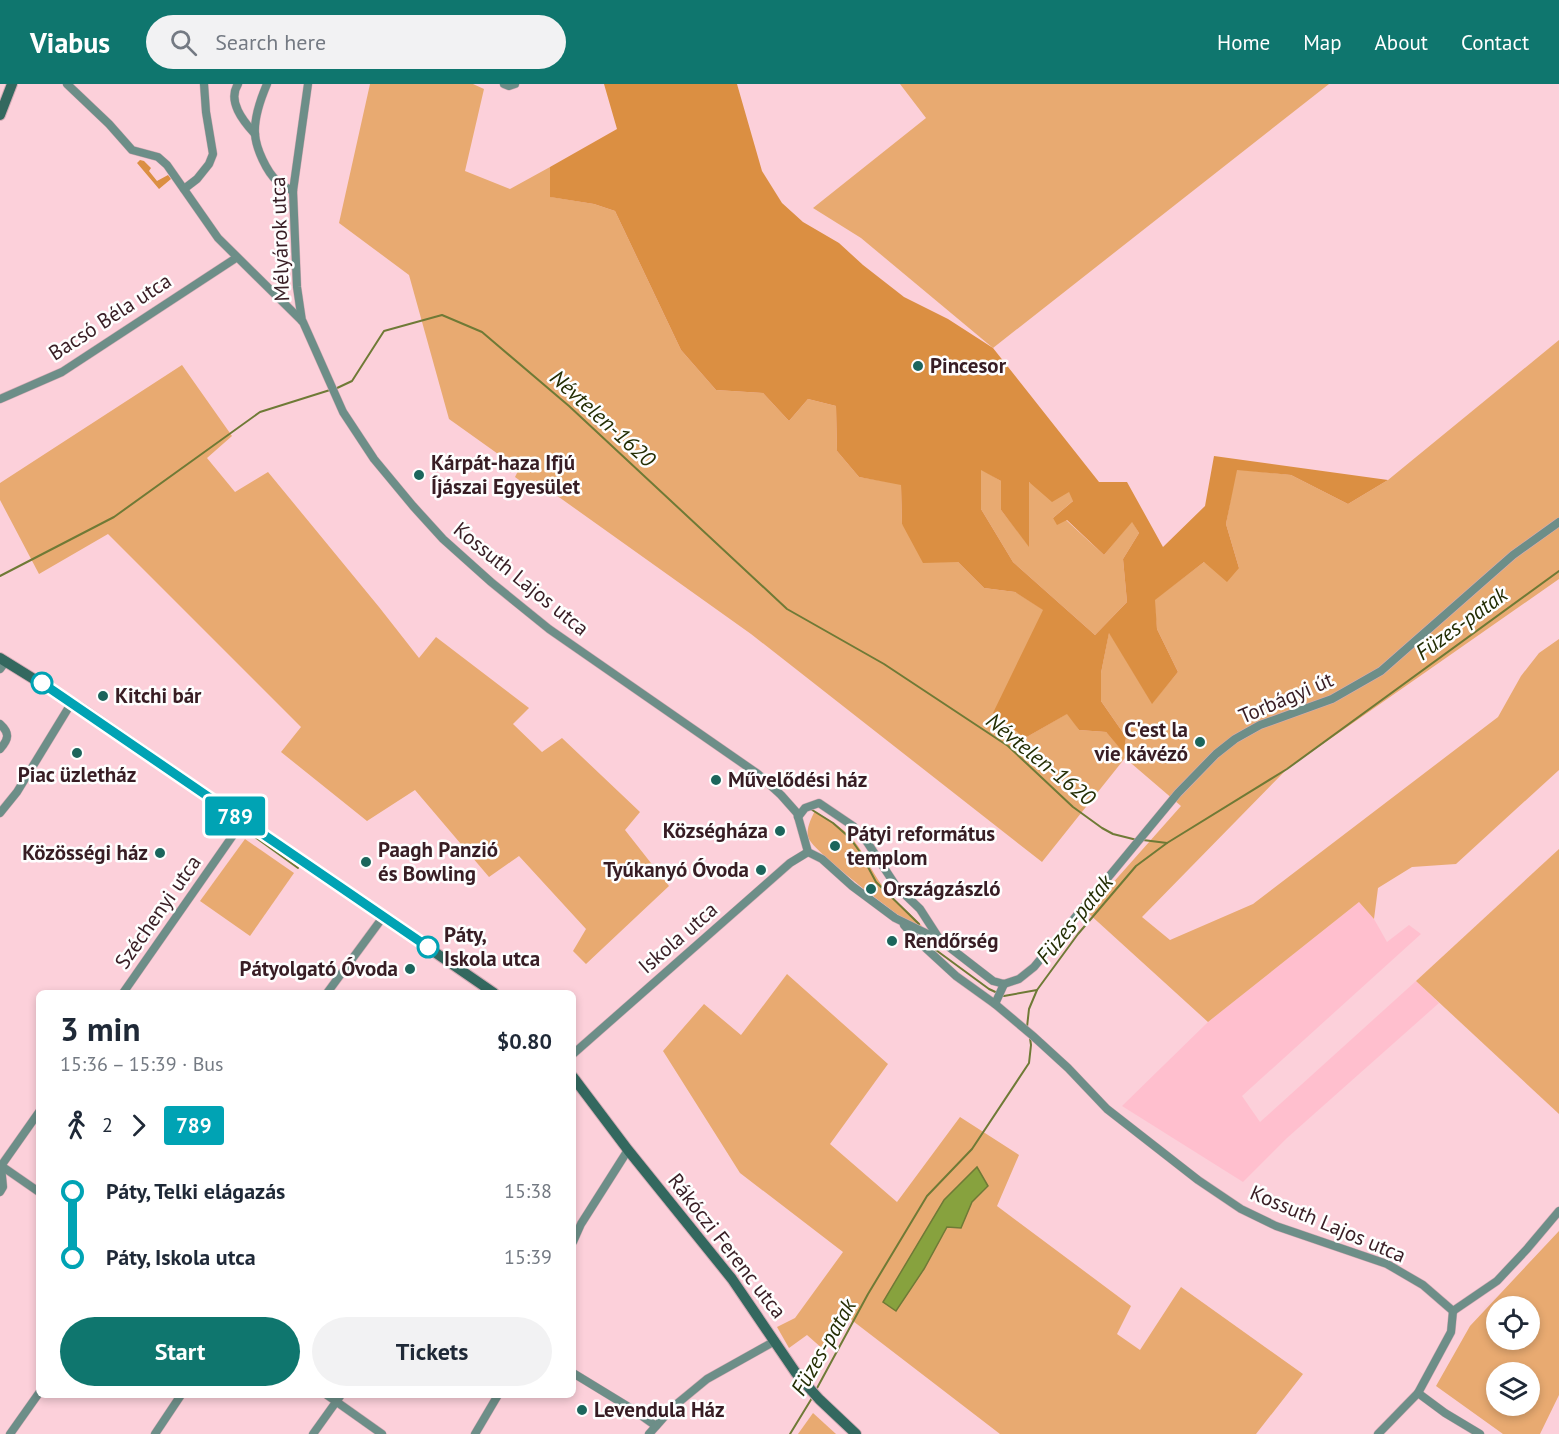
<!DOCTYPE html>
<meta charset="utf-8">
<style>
:root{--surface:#fff;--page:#f2f2f3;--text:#1f2937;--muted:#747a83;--accent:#0f766e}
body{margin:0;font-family:"PT Sans",sans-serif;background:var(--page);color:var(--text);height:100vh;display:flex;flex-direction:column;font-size:22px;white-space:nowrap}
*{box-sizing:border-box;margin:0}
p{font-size:20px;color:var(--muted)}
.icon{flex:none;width:33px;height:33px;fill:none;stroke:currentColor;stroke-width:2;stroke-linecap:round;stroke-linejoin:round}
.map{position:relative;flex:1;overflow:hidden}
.side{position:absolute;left:36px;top:906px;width:540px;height:408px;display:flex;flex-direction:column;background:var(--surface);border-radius:9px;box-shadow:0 3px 9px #0003}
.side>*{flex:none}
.badge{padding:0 12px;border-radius:4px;font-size:21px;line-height:39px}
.controls{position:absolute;left:1486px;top:1212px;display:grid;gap:12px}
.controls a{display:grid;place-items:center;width:54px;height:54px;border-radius:50%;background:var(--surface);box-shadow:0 3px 9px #0003;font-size:30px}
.map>.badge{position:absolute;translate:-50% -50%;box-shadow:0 0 0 3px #fff}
.legs{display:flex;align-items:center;gap:9px;height:66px;padding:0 24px;font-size:20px}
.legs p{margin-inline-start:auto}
.overview{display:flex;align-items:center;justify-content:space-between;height:102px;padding:0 24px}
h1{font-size:33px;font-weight:600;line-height:45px}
.button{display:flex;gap:12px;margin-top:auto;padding:12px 24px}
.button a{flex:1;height:69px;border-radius:36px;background:var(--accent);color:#fff;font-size:24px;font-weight:600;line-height:69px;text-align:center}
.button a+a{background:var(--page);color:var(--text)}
ul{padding:0 24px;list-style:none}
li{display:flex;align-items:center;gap:21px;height:66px;font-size:22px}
li i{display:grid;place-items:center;width:9px;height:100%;margin:0 8px;background:currentColor}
li i::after{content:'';width:15px;height:15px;margin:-8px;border:4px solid;border-radius:50%;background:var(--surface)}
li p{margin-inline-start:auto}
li:first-child i{background:linear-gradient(#0000 50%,currentColor 0)}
li:last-child i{background:linear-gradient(currentColor 50%,#0000 0)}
header{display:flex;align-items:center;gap:36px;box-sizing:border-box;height:84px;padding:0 30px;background:var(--accent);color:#fff}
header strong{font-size:28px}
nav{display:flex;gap:33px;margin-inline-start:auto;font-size:21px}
.search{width:420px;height:54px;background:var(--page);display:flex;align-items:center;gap:15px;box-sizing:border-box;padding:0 21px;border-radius:33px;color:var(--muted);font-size:22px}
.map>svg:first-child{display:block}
.built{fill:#ffbfce}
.green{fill:#e8aa71;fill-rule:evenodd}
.forest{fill:#db8f42;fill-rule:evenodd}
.water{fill:#87a23e;stroke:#6f7a36;stroke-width:1.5}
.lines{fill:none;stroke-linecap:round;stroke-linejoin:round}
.stream{stroke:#6f7a36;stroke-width:2}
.minor-casing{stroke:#d5acb6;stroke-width:9}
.secondary-casing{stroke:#d5acb6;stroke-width:12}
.minor{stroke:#6d8e88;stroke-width:8}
.secondary{stroke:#33685f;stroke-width:10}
.line-1-casing{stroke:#fff;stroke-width:14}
.line-1{stroke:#00a3b4;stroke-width:9}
.poi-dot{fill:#1c655c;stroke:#fefefe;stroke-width:2}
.stop-1-dot{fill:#fff;stroke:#00a3b4;stroke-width:3}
.labels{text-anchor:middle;stroke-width:5;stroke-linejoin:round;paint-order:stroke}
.street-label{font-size:21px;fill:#381d24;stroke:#fefefe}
.poi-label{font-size:21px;font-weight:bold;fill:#381d24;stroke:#fefefe;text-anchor:start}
.stop-label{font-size:21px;font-weight:bold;fill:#381d24;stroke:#fefefe;text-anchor:start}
.water-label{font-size:22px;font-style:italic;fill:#242e04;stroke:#fefefe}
</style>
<header>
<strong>Viabus</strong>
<div class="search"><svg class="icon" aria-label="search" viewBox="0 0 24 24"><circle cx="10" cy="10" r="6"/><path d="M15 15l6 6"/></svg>Search here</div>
<nav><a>Home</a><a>Map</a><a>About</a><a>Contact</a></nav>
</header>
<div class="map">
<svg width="1559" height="1350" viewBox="0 0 1559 1350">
<rect width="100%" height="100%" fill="#fcd0da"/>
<!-- built -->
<path class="built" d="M 1359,818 L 1374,835 L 1387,858 L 1409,841 L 1421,850 L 1242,1012 L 1260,1038 L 1416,897 L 1439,919 L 1287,1054 L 1243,1098 L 1122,1022 L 1208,938 Z"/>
<!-- green -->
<g class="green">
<path d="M 370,0 L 473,0 L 484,5 L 465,87 L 510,105 L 550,83 L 551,113 L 594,120 L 615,127 L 681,266 L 716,306 L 763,309 L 789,337 L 808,315 L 836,322 L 837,367 L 859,393 L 901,400 L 902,440 L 958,478 L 984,504 L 1015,508 L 1044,526 L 1025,654 L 1068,629 L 1079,646 L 1106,648 L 1124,668 L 1126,653 L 1101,617 L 1101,589 L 1109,548 L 1152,619 L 1178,588 L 1157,545 L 1154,516 L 1204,478 L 1239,484 L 1226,440 L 1236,385 L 1291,391 L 1348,420 L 1388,396 L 1559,256 L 1559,495 L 1287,685 L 1142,833 L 1170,856 L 1253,820 L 1498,633 L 1521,592 L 1539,569 L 1559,555 L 1559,686 L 1456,780 L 1412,783 L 1378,804 L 1374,835 L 1359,818 L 1208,938 L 1087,828 L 1181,722 L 1125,674 L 1042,778 L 751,550 L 535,396 L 530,404 L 515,393 L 519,385 L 449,335 L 409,191 L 339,139 Z"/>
<path d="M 900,0 L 1329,0 L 993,264 L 861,154 L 813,124 L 926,34 Z"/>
<path d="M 182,281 L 232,352 L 207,374 L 235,408 L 268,388 L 379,523 L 419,574 L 436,553 L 529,624 L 513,640 L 542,668 L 562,654 L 640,728 L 625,746 L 669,802 L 586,880 L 573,867 L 586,845 L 519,772 L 489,793 L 415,706 L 367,737 L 281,668 L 301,643 L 108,450 L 39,490 L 0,416 L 0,399 Z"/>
<path d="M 981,385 L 1001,397 L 1001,426 L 1029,462 L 1028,398 L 1069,407 L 1074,416 L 1053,434 L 1066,436 L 1104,471 L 1132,437 L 1139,449 L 1123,475 L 1127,518 L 1095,551 L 1013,478 L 981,425 Z"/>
<path d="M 815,727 C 831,737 847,746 858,762 C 868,776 874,793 886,806 C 898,821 914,831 925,846 L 923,850 C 904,835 813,769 808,753 C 806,745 811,734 815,727 Z"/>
<path d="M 245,755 L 294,789 L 250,852 L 200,817 Z"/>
<path d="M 1559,765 L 1559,1030 L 1416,897 Z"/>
<path d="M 787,890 L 888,980 L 830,1060 L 897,1118 L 960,1033 L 1019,1071 L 997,1122 L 1131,1222 L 1117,1250 L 1140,1266 L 1181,1203 L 1303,1290 L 1256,1350 L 1000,1350 L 849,1234 L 824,1266 L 807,1251 L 789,1264 L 777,1243 L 795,1234 L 843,1168 L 740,1089 L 663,967 L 704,920 L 741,951 Z"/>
<path d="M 1559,1147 L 1559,1311 L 1540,1350 L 1503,1350 L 1436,1302 L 1470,1242 ZM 1497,1222 L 1530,1222 L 1530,1256 L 1497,1256 ZM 1497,1288 L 1530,1288 L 1530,1322 L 1497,1322 Z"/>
<path d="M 813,1329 L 836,1350 L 798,1350 Z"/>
</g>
<!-- forest -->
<g class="forest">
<path d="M 604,0 L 737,0 L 762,87 L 782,119 L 803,138 L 839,159 L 863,181 L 904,213 L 948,235 L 993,264 L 1099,398 L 1127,398 L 1163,463 L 1205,422 L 1214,372 L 1388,396 L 1348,420 L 1291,391 L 1237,386 L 1226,440 L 1239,484 L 1227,498 L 1204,478 L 1155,516 L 1157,545 L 1178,588 L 1152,620 L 1109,549 L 1101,589 L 1101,617 L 1126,653 L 1124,669 L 1106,648 L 1079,646 L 1067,630 L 1025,654 L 993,629 L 1043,526 L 1015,508 L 984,504 L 958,478 L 923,479 L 902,440 L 901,401 L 859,393 L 837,367 L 836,322 L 808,315 L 789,337 L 763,309 L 716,306 L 681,266 L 615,127 L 594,120 L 550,113 L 550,83 L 617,45 ZM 981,386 L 1001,397 L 1001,426 L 1029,463 L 1029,398 L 1052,418 L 1069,408 L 1073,417 L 1053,434 L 1057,441 L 1067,436 L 1104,471 L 1132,438 L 1139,449 L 1123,475 L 1127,518 L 1095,551 L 1013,478 L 981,425 Z"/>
<path d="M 140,76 L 144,77 L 151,84 L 149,87 L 157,97 L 168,91 L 171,95 L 159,105 L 137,79 Z"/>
</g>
<!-- water -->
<path class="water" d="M 977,1083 L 988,1102 L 972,1118 L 961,1144 L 947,1143 L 924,1185 L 896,1227 L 883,1218 L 944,1116 Z"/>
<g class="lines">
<!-- stream -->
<g class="stream">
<path d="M 335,305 L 352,297 L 384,247 L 442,231 L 482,248 L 569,322 L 787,525 L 884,580 L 1008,662 L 1073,723 L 1102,744 L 1113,750 L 1137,756"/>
<path d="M 0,492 L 114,433 L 260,328 L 330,306"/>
<path d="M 809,724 L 833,739 L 850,754 L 860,768 L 876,798 L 919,840"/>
<path d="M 244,745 L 298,784"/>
<path d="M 1143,756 L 1167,759"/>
<path d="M 925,858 L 989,905 L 1004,912 L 1037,906"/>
<path d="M 1027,943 L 1029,925 L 1037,906 L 1078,850 L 1136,782 L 1167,759 L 1287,685 L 1559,487"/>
<path d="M 816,1306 L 868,1210 L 927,1112 L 972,1065 L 1029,979 L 1031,961 L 1030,954"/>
<path d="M 790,1350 L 812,1314"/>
</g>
<defs>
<g id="minor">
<path d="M 67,0 L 109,40 L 132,66 L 158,73 L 167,81 L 218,154 L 303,238 L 343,328 L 374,375 L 413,422 L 443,455 L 491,498 L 549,545 L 758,690 L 781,711 L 797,729 L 808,768 L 822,775 L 852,802 L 895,834 L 940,856 L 993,897 L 1004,900"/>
<path d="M 238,0 C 227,17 243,37 255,50"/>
<path d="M 267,0 C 261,14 254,35 255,50 C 256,65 267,88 277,97 C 282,102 288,104 293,107"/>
<path d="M 504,0 L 509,2 L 515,0"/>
<path d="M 184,105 L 197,95 L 209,80 L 213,70 L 206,28 L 204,0"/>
<path d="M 302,237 L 297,203 L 293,107 L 308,0"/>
<path d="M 0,315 L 62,288 L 236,174"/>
<path d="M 0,585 L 6,577"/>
<path d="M 0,640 C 10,649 9,655 0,665"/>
<path d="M 0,729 L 17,708 L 72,618"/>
<path d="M 798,733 L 805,724 L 819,719 L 853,742 L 867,758 L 896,802 L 920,825 L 940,856"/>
<path d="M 904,841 L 919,858 L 956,892 L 995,920 L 1033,952 L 1068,984 L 1107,1025 L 1198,1096 L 1241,1125 L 1276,1142 L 1387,1180 L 1423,1201 L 1453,1227"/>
<path d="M 1004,900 L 1019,895 L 1034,883 L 1178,709 L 1216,670 L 1235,655 L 1260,641 L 1332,615 L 1381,587 L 1513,471 L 1559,438"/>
<path d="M 123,909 L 243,737"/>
<path d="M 327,909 L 383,833"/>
<path d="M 995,920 L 1004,900"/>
<path d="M 573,970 L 790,779 L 808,768"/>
<path d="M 0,1081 L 39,1108"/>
<path d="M 0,1108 L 3,1103 L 1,1082 L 39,1028"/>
<path d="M 573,1158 L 581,1140 L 628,1066"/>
<path d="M 1453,1227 L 1497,1197 L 1527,1165 L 1559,1127"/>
<path d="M 573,1289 L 632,1325 L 656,1342"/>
<path d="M 1418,1309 L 1445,1329 L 1480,1350"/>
<path d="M 327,1311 L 382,1350"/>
<path d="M 10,1350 L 39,1309"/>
<path d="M 155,1350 L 181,1311"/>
<path d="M 313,1350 L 341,1311"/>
<path d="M 475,1350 L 498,1311"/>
<path d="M 649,1350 L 673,1323 L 707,1295 L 775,1257"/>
<path d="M 1378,1350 L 1418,1309 L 1451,1248 L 1453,1227"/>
</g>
<g id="secondary">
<path d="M 0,31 L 12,0"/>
<path d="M 0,574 L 79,623 L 494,909"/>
<path d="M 573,993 L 628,1066 L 732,1195 L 796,1289 L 819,1315 L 856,1350"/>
</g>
</defs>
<!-- minor casing -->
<use href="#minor" class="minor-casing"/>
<!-- secondary casing -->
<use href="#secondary" class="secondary-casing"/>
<!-- minor -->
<use href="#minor" class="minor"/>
<!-- secondary -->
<use href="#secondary" class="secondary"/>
</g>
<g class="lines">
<defs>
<path id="line-1" d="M 42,599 L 428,863"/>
</defs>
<!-- line-1 casing -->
<use href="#line-1" class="line-1-casing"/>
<!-- line-1 -->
<use href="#line-1" class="line-1"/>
</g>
<!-- markers -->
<g class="poi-dot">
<circle cx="918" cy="282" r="6"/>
<circle cx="419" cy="391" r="6"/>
<circle cx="103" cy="612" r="6"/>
<circle cx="1200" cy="658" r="6"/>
<circle cx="77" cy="669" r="6"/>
<circle cx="716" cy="696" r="6"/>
<circle cx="780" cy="747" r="6"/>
<circle cx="835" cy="762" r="6"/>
<circle cx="160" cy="769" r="6"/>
<circle cx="366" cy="778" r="6"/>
<circle cx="761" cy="786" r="6"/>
<circle cx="871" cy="805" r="6"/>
<circle cx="892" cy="857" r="6"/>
<circle cx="410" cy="885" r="6"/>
<circle cx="582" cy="1326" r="6"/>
</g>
<g class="stop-1-dot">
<circle cx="42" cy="599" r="10"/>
<circle cx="428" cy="863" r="10"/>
</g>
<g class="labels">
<!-- street labels -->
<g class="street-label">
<text transform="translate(280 155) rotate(-92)" y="7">Mélyárok utca</text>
<text transform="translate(110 233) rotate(-33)" y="7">Bacsó Béla utca</text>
<text transform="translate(521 495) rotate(39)" y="7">Kossuth Lajos utca</text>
<text transform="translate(1286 614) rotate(-23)" y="7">Torbágyi út</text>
<text transform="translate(158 828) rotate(-55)" y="7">Széchenyi utca</text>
<text transform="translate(678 854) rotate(-41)" y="7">Iskola utca</text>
<text transform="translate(1328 1140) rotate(23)" y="7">Kossuth Lajos utca</text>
<text transform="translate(727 1162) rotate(52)" y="7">Rákóczi Ferenc utca</text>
</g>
<!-- poi labels -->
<g class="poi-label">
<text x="930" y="289">Pincesor</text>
<text x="431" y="386">Kárpát-haza Ifjú<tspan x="431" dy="24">Íjászai Egyesület</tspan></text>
<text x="115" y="619">Kitchi bár</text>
<text x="1188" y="653" text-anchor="end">C'est la<tspan x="1188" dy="24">vie kávézó</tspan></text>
<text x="77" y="698" text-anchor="middle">Piac üzletház</text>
<text x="728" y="703">Művelődési ház</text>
<text x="768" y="754" text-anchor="end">Községháza</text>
<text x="847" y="757">Pátyi református<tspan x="847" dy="24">templom</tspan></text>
<text x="378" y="773">Paagh Panzió<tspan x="378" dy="24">és Bowling</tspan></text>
<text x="148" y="776" text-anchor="end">Közösségi ház</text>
<text x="749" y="793" text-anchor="end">Tyúkanyó Óvoda</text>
<text x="883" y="812">Országzászló</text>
<text x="904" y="864">Rendőrség</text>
<text x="398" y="892" text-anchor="end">Pátyolgató Óvoda</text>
<text x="594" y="1333">Levendula Ház</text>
</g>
<!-- stop labels -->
<g class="stop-label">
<text x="444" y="858">Páty,<tspan x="444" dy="24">Iskola utca</tspan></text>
</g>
<!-- water labels -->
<g class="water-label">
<text transform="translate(603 334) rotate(42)" y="8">Névtelen-1620</text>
<text transform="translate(1461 539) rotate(-36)" y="8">Füzes-patak</text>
<text transform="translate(1041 675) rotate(39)" y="8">Névtelen-1620</text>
<text transform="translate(1074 835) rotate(-51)" y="8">Füzes-patak</text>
<text transform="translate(823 1263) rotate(-60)" y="8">Füzes-patak</text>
</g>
</g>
</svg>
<div class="controls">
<a><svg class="icon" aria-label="locate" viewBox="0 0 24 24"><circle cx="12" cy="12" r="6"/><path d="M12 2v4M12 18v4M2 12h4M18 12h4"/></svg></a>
<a><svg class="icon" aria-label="layers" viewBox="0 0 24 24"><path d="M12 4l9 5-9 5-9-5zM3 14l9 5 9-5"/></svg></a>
</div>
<b class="badge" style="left:235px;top:732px;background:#00a3b4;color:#fff">789</b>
<section class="side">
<div class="overview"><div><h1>3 min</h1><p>15:36 – 15:39 · Bus</p></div><b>$0.80</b></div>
<div class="legs"><svg class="icon" aria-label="walk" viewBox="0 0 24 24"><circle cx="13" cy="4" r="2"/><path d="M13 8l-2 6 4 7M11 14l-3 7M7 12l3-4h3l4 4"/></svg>2<svg class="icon" aria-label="forward" viewBox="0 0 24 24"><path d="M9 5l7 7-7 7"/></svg><b class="badge" style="background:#00a3b4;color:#fff">789</b></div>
<ul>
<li><i style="color:#00a3b4"></i><b>Páty, Telki elágazás</b><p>15:38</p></li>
<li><i style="color:#00a3b4"></i><b>Páty, Iskola utca</b><p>15:39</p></li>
</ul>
<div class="button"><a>Start</a><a>Tickets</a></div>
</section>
</div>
